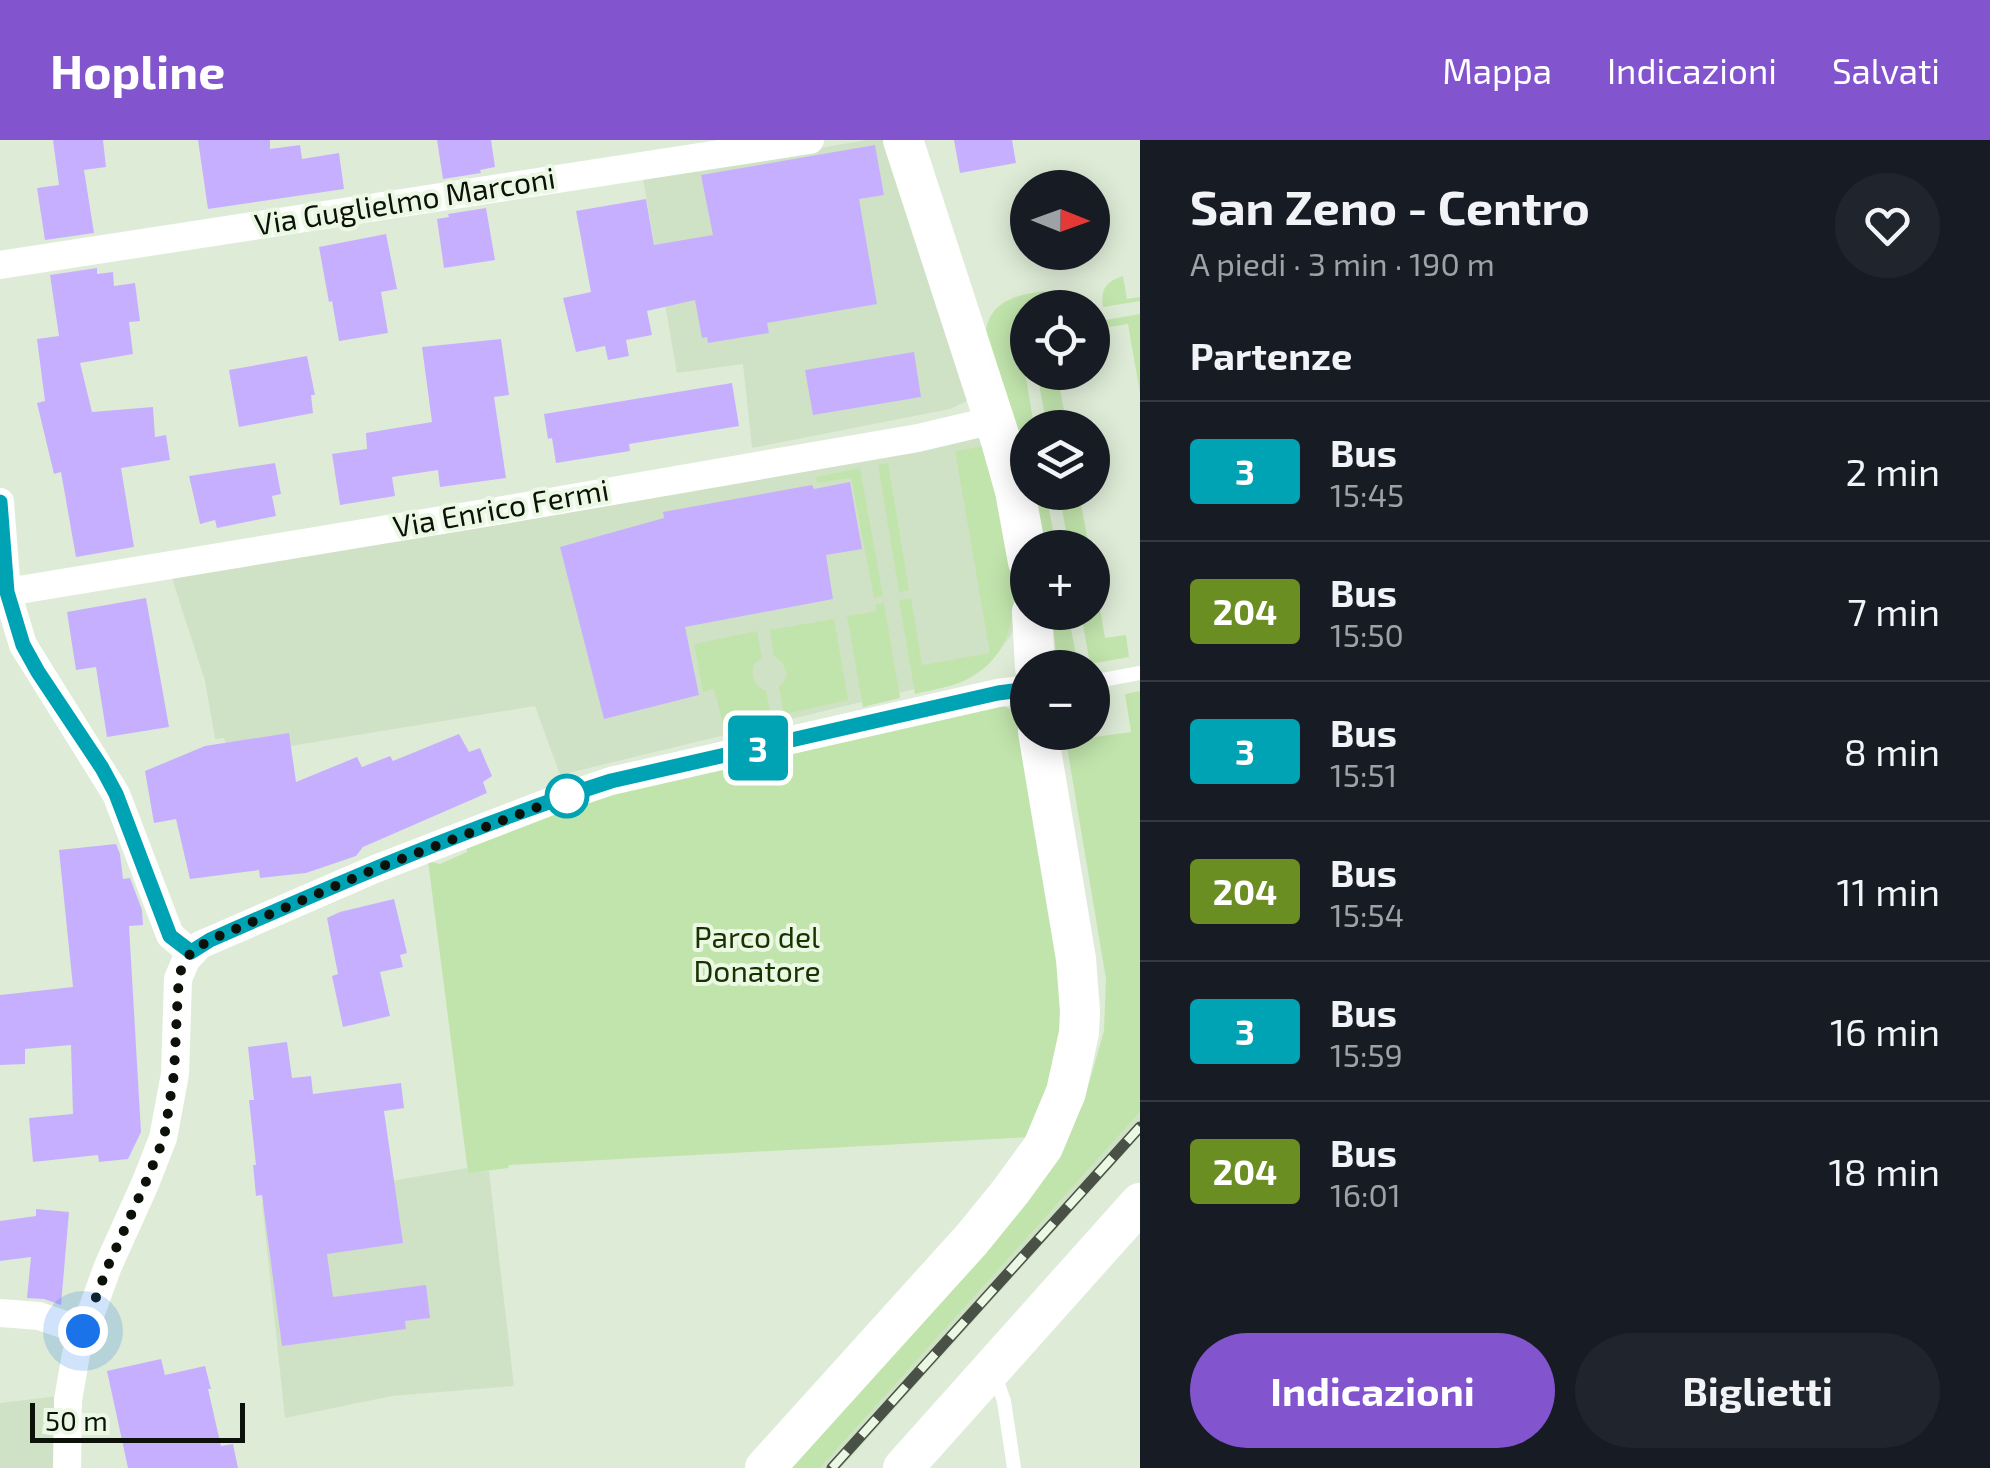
<!DOCTYPE html>
<html lang="it">
<meta charset="utf-8">
<style>
:root{--surface:#171b24;--page:#20242c;--text:#f1f3f6;--muted:#9ea1a6;--line:#363941;--accent:#8255ce}
body{margin:0;font-family:"Exo 2",sans-serif;background:var(--page);color:var(--text);height:100vh;display:flex;flex-direction:column;font-size:38px;white-space:nowrap}
*{box-sizing:border-box;margin:0}
p{font-size:32px;color:var(--muted)}
.icon{flex:none;width:55px;height:55px;fill:none;stroke:currentColor;stroke-width:2;stroke-linecap:round;stroke-linejoin:round}
.map{position:relative;flex:1;overflow:hidden}
.sheet{display:flex;flex-direction:column;background:var(--surface);width:850px}
.sheet>*{flex:none}
.badge{padding:0 20px;border-radius:8px;font-size:35px;line-height:65px}
.needle{width:65px;rotate:91deg}
.controls{position:absolute;left:1010px;top:30px;display:grid;gap:20px}
.controls a{display:grid;place-items:center;width:100px;height:100px;border-radius:50%;background:var(--surface);box-shadow:0 5px 25px #0003;font-size:50px}
.scale{position:absolute;left:30px;bottom:25px;width:215px;box-sizing:border-box;padding-left:10px;border:5px solid #0c110a;border-top:0;font-size:28px;line-height:35px;white-space:nowrap;color:#0c110a;-webkit-text-stroke:8px #ebf9e4;paint-order:stroke}
.you{position:absolute;width:50px;height:50px;margin:-25px;border:8px solid #fff;border-radius:50%;background:#1a73e8;box-shadow:0 0 0 15px #1a73e833}
.map>.badge{position:absolute;translate:-50% -50%;box-shadow:0 0 0 5px #fff}
h2{padding:0 50px;font-size:38px;line-height:90px}
.round{display:grid;place-items:center;flex:none;width:105px;height:105px;border-radius:52px;background:var(--page)}
.overview{display:flex;align-items:center;justify-content:space-between;height:170px;padding:0 50px}
h1{font-size:48px;font-weight:700;line-height:75px}
.button{display:flex;gap:20px;margin-top:auto;padding:20px 50px}
.button a{flex:1;height:115px;border-radius:60px;background:var(--accent);color:#fff;font-size:40px;font-weight:700;line-height:115px;text-align:center}
.button a+a{background:var(--page);color:var(--text)}
ul{padding:0;list-style:none}
li{display:flex;align-items:center;gap:30px;height:140px;padding:0 50px;border-top:2px solid var(--line)}
li div{flex:1}
li b{display:block;font-size:38px}
li em{font-style:normal}
li .badge{min-width:110px;font-weight:700;text-align:center}
header{display:flex;align-items:center;gap:60px;box-sizing:border-box;height:140px;padding:0 50px;background:var(--accent);color:#fff}
header strong{font-size:48px}
nav{display:flex;gap:55px;margin-inline-start:auto;font-size:35px}
main{display:flex;flex:1;min-height:0}
.map>svg:first-child{display:block}
.built{fill:#d0e2c6}
.green{fill:#c1e4ac}
.building{fill:#c7afff}
.lines{fill:none;stroke-linecap:round;stroke-linejoin:round}
.lane{stroke:#fff;stroke-width:14}
.street{stroke:#fff;stroke-width:28}
.secondary{stroke:#fff;stroke-width:40}
.rail-casing{stroke:#495045;stroke-width:11}
.rail{stroke:#ebf9e4;stroke-width:8;stroke-dasharray:22;stroke-linecap:butt}
.line-casing{stroke:#fff;stroke-width:22}
.line{stroke:#00a3b4;stroke-width:15}
.walk{stroke:#0c110a;stroke-width:10;stroke-dasharray:0 18}
.stop-dot{fill:#fff;stroke:#00a3b4;stroke-width:5}
.labels{text-anchor:middle;stroke-width:8;stroke-linejoin:round;paint-order:stroke}
.street-label{font-size:30px;fill:#0c110a;stroke:#ebf9e4}
.park-label{font-size:30px;fill:#173300;stroke:#ebf9e4}
</style>
<header>
<strong>Hopline</strong>
<nav><a>Mappa</a><a>Indicazioni</a><a>Salvati</a></nav>
</header>
<main>
<div class="map">
<svg width="1140" height="1328" viewBox="0 0 1140 1328">
<rect width="100%" height="100%" fill="#deecd7"/>
<!-- built -->
<g class="built">
<path d="M 866,0 L 895,0 L 967,261 L 950,269 L 752,308 L 743,224 L 677,233 L 643,39 Z"/>
<path d="M 983,290 L 1013,384 L 1021,451 L 1019,476 L 1010,497 L 988,524 L 973,535 L 560,635 L 535,566 L 230,616 L 224,598 L 215,599 L 205,541 L 170,432 Z"/>
<path d="M 1140,972 L 1140,996 L 841,1328 L 820,1328 Z"/>
<path d="M 467,1028 L 468,1032 L 489,1031 L 514,1246 L 392,1256 L 285,1278 L 262,1063 Z"/>
<path d="M 58,1256 L 59,1328 L 0,1328 L 0,1263 Z"/>
</g>
<!-- green -->
<g class="green">
<path d="M 1123,136 L 1127,159 L 1140,157 L 1140,161 L 1103,167 C 1101,149 1105,142 1123,136 Z"/>
<path d="M 1043,151 L 1061,154 L 1068,167 L 1028,168 L 1027,181 L 1017,184 L 1034,286 L 1013,291 L 986,191 C 990,161 1017,155 1043,151 Z"/>
<path d="M 1140,174 L 1140,253 L 1128,184 L 1108,187 L 1106,180 Z"/>
<path d="M 1037,233 L 1057,233 L 1067,287 L 1047,287 Z"/>
<path d="M 986,306 C 991,331 997,356 1002,382 C 1014,435 1029,502 973,536 C 956,547 934,549 915,554 L 899,460 L 911,458 L 922,525 L 990,513 L 955,311 Z"/>
<path d="M 888,323 L 909,450 L 899,452 L 878,325 Z"/>
<path d="M 860,328 L 883,456 L 874,458 L 851,338 L 817,343 L 816,337 Z"/>
<path d="M 1031,353 L 1046,353 L 1056,407 L 1043,407 Z"/>
<path d="M 1059,353 L 1079,353 L 1089,407 L 1069,407 Z"/>
<path d="M 1093,428 L 1105,498 L 1126,495 L 1129,517 L 1090,524 L 1081,473 L 1092,472 Z"/>
<path d="M 884,463 L 900,558 L 863,567 L 847,476 L 876,471 L 876,464 Z"/>
<path d="M 1052,473 L 1068,473 L 1078,526 L 1065,523 L 1056,514 Z"/>
<path d="M 834,479 L 848,560 L 784,574 L 779,546 L 783,543 L 787,533 L 782,522 L 774,516 L 770,490 Z"/>
<path d="M 757,491 L 762,518 L 754,524 C 751,536 753,547 766,550 L 771,578 L 724,588 L 714,549 L 703,552 L 694,504 Z"/>
<path d="M 1140,551 L 1140,972 L 820,1328 L 782,1328 L 1049,1026 L 1083,964 L 1104,891 L 1106,839 L 1066,601 L 1131,592 L 1125,554 Z"/>
<path d="M 996,562 L 1019,574 L 1024,584 L 1065,829 L 1066,894 L 1031,997 L 509,1025 L 508,1028 L 468,1033 L 428,721 L 440,724 L 467,712 L 466,705 L 619,649 Z"/>
</g>
<!-- building -->
<g class="building">
<path d="M 53,0 L 103,0 L 106,27 L 84,30 L 94,93 L 45,100 L 37,48 L 59,45 Z"/>
<path d="M 198,0 L 270,0 L 270,9 L 300,5 L 302,19 L 339,13 L 344,49 L 208,69 Z"/>
<path d="M 437,0 L 491,0 L 495,27 L 480,30 L 481,33 L 443,39 Z"/>
<path d="M 954,0 L 1012,0 L 1016,23 L 960,33 Z"/>
<path d="M 875,5 L 884,55 L 859,59 L 877,164 L 767,183 L 769,193 L 708,203 L 707,197 L 702,198 L 695,160 L 647,171 L 652,195 L 626,200 L 629,216 L 608,220 L 605,206 L 576,212 L 563,158 L 591,152 L 576,71 L 646,59 L 654,105 L 713,95 L 701,35 Z"/>
<path d="M 486,68 L 495,120 L 444,128 L 437,79 L 449,77 L 448,74 Z"/>
<path d="M 386,94 L 397,149 L 381,152 L 388,193 L 339,201 L 332,161 L 329,162 L 319,107 Z"/>
<path d="M 97,128 L 97,134 L 113,132 L 114,146 L 135,143 L 140,181 L 129,182 L 133,214 L 80,223 L 92,272 L 153,267 L 155,297 L 166,295 L 170,320 L 121,328 L 134,407 L 76,417 L 61,332 L 54,334 L 37,263 L 45,261 L 37,199 L 59,196 L 50,135 Z"/>
<path d="M 501,199 L 509,255 L 494,257 L 506,338 L 440,347 L 438,330 L 392,337 L 395,356 L 340,365 L 332,314 L 367,309 L 366,293 L 432,282 L 422,207 Z"/>
<path d="M 914,212 L 921,257 L 813,275 L 805,230 Z"/>
<path d="M 307,216 L 315,255 L 311,255 L 313,273 L 239,287 L 229,230 Z"/>
<path d="M 732,243 L 739,286 L 629,304 L 630,311 L 556,323 L 552,298 L 548,299 L 544,274 Z"/>
<path d="M 275,323 L 281,354 L 272,356 L 276,376 L 217,388 L 215,380 L 200,384 L 189,336 Z"/>
<path d="M 850,342 L 862,409 L 826,415 L 833,459 L 685,487 L 699,555 L 604,579 L 560,407 L 664,378 L 663,372 L 812,345 L 814,349 Z"/>
<path d="M 146,458 L 169,587 L 107,597 L 96,527 L 76,530 L 67,472 Z"/>
<path d="M 289,593 L 296,642 L 357,617 L 362,627 L 390,616 L 393,621 L 459,594 L 469,612 L 480,608 L 492,636 L 483,642 L 487,653 L 363,707 L 356,716 L 306,733 L 260,738 L 259,730 L 190,739 L 176,679 L 154,683 L 145,631 L 205,606 Z"/>
<path d="M 116,704 L 120,714 L 123,739 L 130,738 L 142,770 L 143,785 L 129,786 L 141,992 L 128,1019 L 99,1022 L 98,1015 L 33,1022 L 29,978 L 73,974 L 71,905 L 25,909 L 25,924 L 0,925 L 0,855 L 73,847 L 59,710 Z"/>
<path d="M 394,759 L 407,813 L 400,815 L 403,827 L 380,832 L 390,876 L 343,887 L 332,836 L 338,834 L 327,778 L 340,772 Z"/>
<path d="M 287,902 L 292,938 L 311,936 L 313,954 L 401,943 L 404,968 L 384,971 L 403,1103 L 327,1114 L 333,1157 L 426,1145 L 430,1178 L 405,1181 L 406,1189 L 282,1206 L 262,1055 L 256,1056 L 253,1025 L 256,1025 L 249,960 L 254,960 L 248,907 Z"/>
<path d="M 36,1069 L 69,1072 L 61,1165 L 44,1159 L 27,1158 L 31,1117 L 0,1121 L 0,1081 L 36,1076 Z"/>
<path d="M 161,1219 L 165,1235 L 205,1226 L 211,1249 L 208,1249 L 221,1306 L 233,1304 L 238,1328 L 128,1328 L 107,1231 Z"/>
</g>
<g class="lines">
<!-- lane -->
<g class="lane">
<path d="M 1092,542 L 1140,533"/>
<path d="M 994,1233 L 1004,1261 L 1014,1328"/>
</g>
<!-- street -->
<g class="street">
<path d="M 0,125 L 810,0"/>
<path d="M 0,362 L 7,452 L 23,505 L 116,654 L 170,795 L 191,813"/>
<path d="M 7,452 L 503,370 L 918,298 L 994,280"/>
<path d="M 0,1173 L 39,1176 L 83,1191"/>
<path d="M 67,1328 L 68,1260 L 76,1214 L 108,1126 L 145,1044 L 163,998 L 175,934 L 178,839 L 186,820 L 200,805 L 375,729 L 549,662 L 611,641 L 998,553 L 1028,549"/>
</g>
<!-- secondary -->
<g class="secondary">
<path d="M 903,0 L 1001,301 L 1015,351 L 1028,422"/>
<path d="M 1032,472 L 1035,528"/>
<path d="M 765,1328 L 972,1099 L 1011,1051 L 1043,1007 L 1066,952 L 1079,893 L 1080,871 L 1076,819 L 1038,592"/>
<path d="M 903,1328 L 1140,1063"/>
</g>
<defs>
<path id="rail" d="M 832,1328 L 1140,987"/>
</defs>
<!-- rail casing -->
<use href="#rail" class="rail-casing"/>
<!-- rail -->
<use href="#rail" class="rail"/>
</g>
<g class="lines">
<defs>
<path id="line" d="M 0,362 L 7,452 L 23,505 L 38,532 L 102,628 L 116,654 L 170,796 L 191,812 L 210,800 C 341,742 474,685 611,641 L 998,553 L 1028,549"/>
</defs>
<!-- line casing -->
<use href="#line" class="line-casing"/>
<!-- line -->
<use href="#line" class="line"/>
<!-- walk -->
<path class="walk" d="M 83,1191 L 108,1126 L 145,1044 L 164,998 L 174,934 L 178,850 L 181,830 L 191,812 L 210,800 L 375,729 L 580,651 L 567,656"/>
</g>
<!-- markers -->
<circle class="stop-dot" cx="567" cy="656" r="20"/>
<g class="labels">
<!-- street labels -->
<g class="street-label">
<text transform="translate(405 62) rotate(-9)" y="10">Via Guglielmo Marconi</text>
<text transform="translate(501 369) rotate(-10)" y="10">Via Enrico Fermi</text>
</g>
<!-- park labels -->
<g class="park-label">
<text x="757" y="808">Parco del<tspan x="757" dy="34">Donatore</tspan></text>
</g>
</g>
</svg>
<div class="controls">
<a><svg class="needle" viewBox="-14 -14 28 28"><path d="M0-13l5 13h-10z" fill="#e53935"/><path d="M0 13l5-13h-10z" fill="#9ea1a6"/></svg></a>
<a><svg class="icon" aria-label="locate" viewBox="0 0 24 24"><circle cx="12" cy="12" r="6"/><path d="M12 2v4M12 18v4M2 12h4M18 12h4"/></svg></a>
<a><svg class="icon" aria-label="layers" viewBox="0 0 24 24"><path d="M12 4l9 5-9 5-9-5zM3 14l9 5 9-5"/></svg></a>
<a>+</a>
<a>−</a>
</div>
<div class="scale">50 m</div>
<div class="you" style="left:83px;top:1191px"></div>
<b class="badge" style="left:758px;top:608px;background:#00a3b4;color:#fff">3</b>
</div>
<section class="sheet">
<div class="overview"><div><h1>San Zeno - Centro</h1><p>A piedi · 3 min · 190 m</p></div><a class="round"><svg class="icon" aria-label="heart" viewBox="0 0 24 24"><path d="M12 20l-8-8c-3-5 5-10 8-4 3-6 11-1 8 4z"/></svg></a></div>
<h2>Partenze</h2>
<ul>
<li><span class="badge" style="background:#00a3b4;color:#fff">3</span><div><b>Bus</b><p>15:45</p></div><em>2 min</em></li>
<li><span class="badge" style="background:#6b8e23;color:#fff">204</span><div><b>Bus</b><p>15:50</p></div><em>7 min</em></li>
<li><span class="badge" style="background:#00a3b4;color:#fff">3</span><div><b>Bus</b><p>15:51</p></div><em>8 min</em></li>
<li><span class="badge" style="background:#6b8e23;color:#fff">204</span><div><b>Bus</b><p>15:54</p></div><em>11 min</em></li>
<li><span class="badge" style="background:#00a3b4;color:#fff">3</span><div><b>Bus</b><p>15:59</p></div><em>16 min</em></li>
<li><span class="badge" style="background:#6b8e23;color:#fff">204</span><div><b>Bus</b><p>16:01</p></div><em>18 min</em></li>
</ul>
<div class="button"><a>Indicazioni</a><a>Biglietti</a></div>
</section>
</main>
